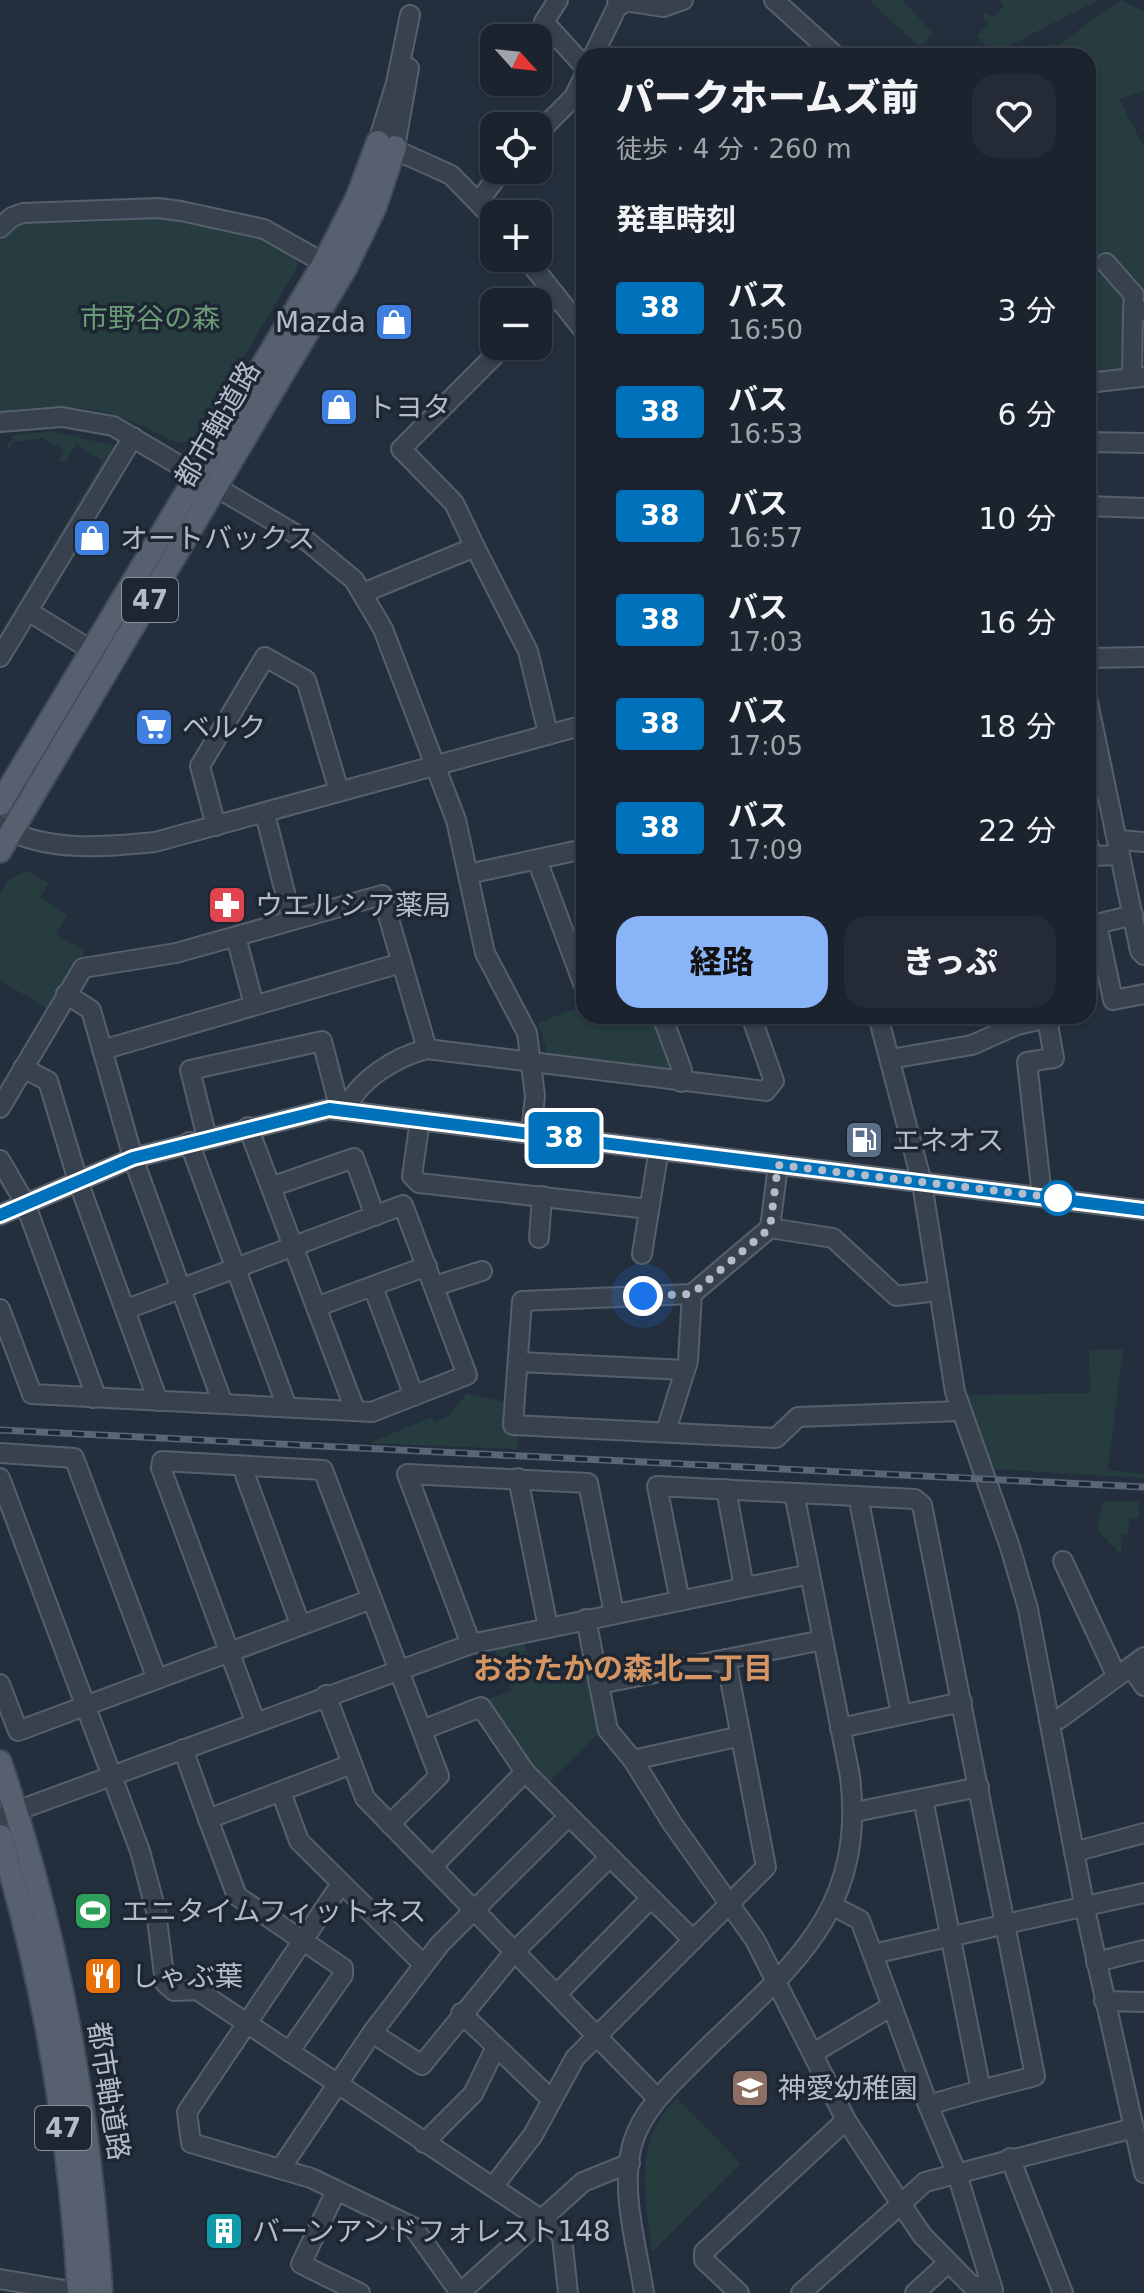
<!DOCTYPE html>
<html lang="ja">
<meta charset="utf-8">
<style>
:root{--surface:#1b232e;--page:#242b36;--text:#f1f3f6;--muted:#a0a4aa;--line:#39404a;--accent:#8ab4f8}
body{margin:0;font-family:"DejaVu Sans","Noto Sans JP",sans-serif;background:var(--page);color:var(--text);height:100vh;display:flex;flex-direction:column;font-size:30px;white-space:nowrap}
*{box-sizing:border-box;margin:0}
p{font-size:26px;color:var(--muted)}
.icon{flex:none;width:44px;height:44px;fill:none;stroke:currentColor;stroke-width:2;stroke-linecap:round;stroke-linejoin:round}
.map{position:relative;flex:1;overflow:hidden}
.details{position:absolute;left:576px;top:48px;width:520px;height:976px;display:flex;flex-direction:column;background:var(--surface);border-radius:24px;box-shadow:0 2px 6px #0004,0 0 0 2px var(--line)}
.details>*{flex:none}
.badge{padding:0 16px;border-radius:6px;font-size:28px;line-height:52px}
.needle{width:52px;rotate:117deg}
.fabs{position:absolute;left:480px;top:24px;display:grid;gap:16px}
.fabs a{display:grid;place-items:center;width:72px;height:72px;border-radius:16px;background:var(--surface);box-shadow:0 2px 6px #0004,0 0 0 2px var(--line);font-size:40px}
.you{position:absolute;width:40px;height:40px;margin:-20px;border:6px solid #fff;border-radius:50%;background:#1a73e8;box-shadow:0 0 0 12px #1a73e833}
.map>.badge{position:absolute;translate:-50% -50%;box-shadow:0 0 0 4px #fff}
h2{padding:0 40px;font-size:30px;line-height:72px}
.round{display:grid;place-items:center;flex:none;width:84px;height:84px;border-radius:24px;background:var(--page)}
.overview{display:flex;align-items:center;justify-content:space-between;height:136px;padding:0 40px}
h1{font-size:38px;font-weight:800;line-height:60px}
.cta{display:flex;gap:16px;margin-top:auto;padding:16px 40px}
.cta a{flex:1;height:92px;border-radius:24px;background:var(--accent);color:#111;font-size:32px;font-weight:800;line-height:92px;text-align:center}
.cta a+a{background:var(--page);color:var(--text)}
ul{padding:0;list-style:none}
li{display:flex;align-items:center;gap:24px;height:104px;padding:0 40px}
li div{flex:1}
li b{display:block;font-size:30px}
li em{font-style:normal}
li .badge{min-width:88px;font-weight:700;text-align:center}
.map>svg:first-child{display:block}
.green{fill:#263c3f}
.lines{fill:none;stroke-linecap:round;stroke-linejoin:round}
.minor-casing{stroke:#565f6c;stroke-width:22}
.major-casing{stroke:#414a57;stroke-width:26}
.minor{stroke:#38414e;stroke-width:18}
.major{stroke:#56606e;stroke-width:22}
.rail-casing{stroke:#5a6575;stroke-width:7}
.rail{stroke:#1d2633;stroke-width:4;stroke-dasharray:12;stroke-linecap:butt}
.line-casing{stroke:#fff;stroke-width:18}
.line{stroke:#0072bc;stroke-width:12}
.walk{stroke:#b4bcc9;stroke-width:8;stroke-dasharray:0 14.4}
.stop-dot{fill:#fff;stroke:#0072bc;stroke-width:4}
.labels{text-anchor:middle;stroke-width:7;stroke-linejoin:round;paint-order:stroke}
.shield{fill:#1d2633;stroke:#878f9c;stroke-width:2}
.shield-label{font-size:26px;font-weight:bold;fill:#b4bcc9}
.park-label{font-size:28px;fill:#6b9a76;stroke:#1d2633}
.poi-label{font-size:28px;fill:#b4bcc9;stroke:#1d2633;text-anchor:start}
.street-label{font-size:28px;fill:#b4bcc9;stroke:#1d2633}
.neighbourhood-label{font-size:30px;font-weight:bold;fill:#d59563;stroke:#1d2633}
</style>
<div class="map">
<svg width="1144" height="2293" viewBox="0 0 1144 2293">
<rect width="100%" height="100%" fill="#242f3e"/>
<!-- green -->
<g class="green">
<path d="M 869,0 L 902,0 L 933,33 L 920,47 Z"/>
<path d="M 999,0 L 1099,0 L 989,56 L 978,56 L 987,46 L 977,36 L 989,23 L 982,17 L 986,13 L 993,18 L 1004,5 Z"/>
<path d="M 1120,0 L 1144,11 L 1144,91 L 1119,99 L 1144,147 L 1144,308 L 1129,296 L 1124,370 L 1088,379 L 1088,56 L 995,56 L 1005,51 L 1060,44 Z"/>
<path d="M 153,217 L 248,230 L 296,257 L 298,265 L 196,439 L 179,444 C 107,406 81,402 0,411 L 0,242 L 12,227 L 23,223 L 80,223 Z"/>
<path d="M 299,279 L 303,281 L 206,442 L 202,440 Z"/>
<path d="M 53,431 L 114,446 L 115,452 L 0,645 L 0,634 L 103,461 L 76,444 L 65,463 L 59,460 L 64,450 L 42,438 L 13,442 L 9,451 L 7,447 L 14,435 Z"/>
<path d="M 27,871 L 48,883 L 40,898 L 67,915 L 56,934 L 85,951 L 49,1010 L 0,980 L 0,893 L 8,880 Z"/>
<path d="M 584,1005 L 584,1016 L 657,1016 L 674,1063 L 669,1073 L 548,1055 L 538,1023 Z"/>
<path d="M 1089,1350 L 1123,1350 L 1108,1470 L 1144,1474 L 1144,1478 L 991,1469 L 967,1395 L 1090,1393 Z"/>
<path d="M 467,1393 L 509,1403 L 519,1428 L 518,1449 L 369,1443 L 432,1417 L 435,1423 L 450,1415 Z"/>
<path d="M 1103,1501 L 1139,1502 L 1139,1518 L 1129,1518 L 1128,1534 L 1122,1534 L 1121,1554 L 1097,1530 Z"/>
<path d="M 522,1638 L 540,1684 L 591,1675 L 601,1731 L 546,1785 L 484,1701 L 511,1691 L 493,1645 Z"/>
<path d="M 677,2098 L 741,2164 L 652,2252 C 645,2195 632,2143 677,2098 Z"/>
</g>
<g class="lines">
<defs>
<g id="minor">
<path d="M 558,0 L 544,22 L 584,66"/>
<path d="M 617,0 L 663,7 L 683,0"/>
<path d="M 774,0 L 836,56"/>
<path d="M 410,15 L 396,83 L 378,142 L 451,175 L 494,219"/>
<path d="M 593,56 L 617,7 L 624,3"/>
<path d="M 538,133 L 574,97 L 584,76"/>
<path d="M 395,147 L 409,68"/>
<path d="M 479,201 L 502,170"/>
<path d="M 0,228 L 12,217 L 23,213 L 158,208 L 181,211 L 264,229 L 324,263"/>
<path d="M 526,258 L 584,331"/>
<path d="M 1106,263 L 1134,295 L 1133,311"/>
<path d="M 538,312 L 555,294"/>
<path d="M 1132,377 L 1133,311 L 1144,311"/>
<path d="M 1088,383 L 1141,377"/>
<path d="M 0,422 L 62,417 L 113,426 L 307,541 L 354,580 L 383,629 L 456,820 L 485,953 L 527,1033 L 535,1096 L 531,1133"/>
<path d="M 1088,442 L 1144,443"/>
<path d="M 1088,506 L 1144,508"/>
<path d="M 475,547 L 454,503 L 401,449 L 504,346"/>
<path d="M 363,593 L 475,547 L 528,651 L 548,733"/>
<path d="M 28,611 L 91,650"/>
<path d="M 0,657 L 133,437"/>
<path d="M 1088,658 L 1144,657"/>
<path d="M 1088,702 L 1140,951 L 1144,955"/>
<path d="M 265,814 L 292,920"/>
<path d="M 0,825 C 42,853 107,847 155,842 L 584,725"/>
<path d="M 216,826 L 200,766 L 265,657 L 306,680 L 339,791"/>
<path d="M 1120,840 L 1144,842"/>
<path d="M 1088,843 L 1091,856 L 1120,855"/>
<path d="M 537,860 L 584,986"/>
<path d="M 468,874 L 584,849"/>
<path d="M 1133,915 L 1097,924 L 1113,1000 L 1144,994"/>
<path d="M 236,937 L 254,1005"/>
<path d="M 66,994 L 91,1010 L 133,1158 L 223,1404"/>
<path d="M 662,1016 L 682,1070 L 681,1082"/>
<path d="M 878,1016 L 922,1183 L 955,1392 L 1010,1547 L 1028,1609 L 1085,1909 L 1144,2173"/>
<path d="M 102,1050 L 401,963"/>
<path d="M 890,1059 L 972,1045 L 1017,1025 L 1057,1016"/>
<path d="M 23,1068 L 48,1081 L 78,1181 L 158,1401"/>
<path d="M 0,1108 L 83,968 L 176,953 L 382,895 L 427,1049"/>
<path d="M 345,1111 C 358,1080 395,1057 427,1049 L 766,1091 L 774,1081 L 751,1016"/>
<path d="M 420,1120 L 412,1176 L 419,1183 L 649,1209"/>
<path d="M 248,1127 L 355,1410"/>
<path d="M 207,1138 L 190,1070 L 322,1041 L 340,1110"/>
<path d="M 189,1142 L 287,1407"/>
<path d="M 0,1160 L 25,1203 L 94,1391 L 93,1398"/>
<path d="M 778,1165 L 770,1228 L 692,1294 L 522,1301 L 513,1425 L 776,1438 L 798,1417 L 960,1411"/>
<path d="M 271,1187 L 354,1158 L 375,1216"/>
<path d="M 1042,1196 L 1027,1062 L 1054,1058 L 1047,1018"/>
<path d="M 0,1215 L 133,1158 L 329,1109 L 1144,1210"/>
<path d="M 770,1228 L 833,1238 L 896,1296 L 937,1291"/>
<path d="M 539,1238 L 542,1196"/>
<path d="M 642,1254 L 659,1149"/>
<path d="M 435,1286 L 482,1271"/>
<path d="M 373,1287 L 414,1396"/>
<path d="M 316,1307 L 427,1266"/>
<path d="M 0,1309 L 32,1394 L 372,1412 L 467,1375 L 403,1205 L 127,1309"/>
<path d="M 519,1362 L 685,1370"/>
<path d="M 666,1431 L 688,1361 L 692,1294"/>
<path d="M 0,1453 L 74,1458 L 157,1679"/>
<path d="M 245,1466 L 245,1475 L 300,1624"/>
<path d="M 0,1478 L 140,1851 L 156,1911 L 165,1983 L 174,1991 L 197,1990 L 557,2230 L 562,2237 L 568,2293"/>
<path d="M 518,1478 L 548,1627"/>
<path d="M 726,1489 L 744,1587"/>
<path d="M 858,1496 L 901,1714"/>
<path d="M 1063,1561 L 1117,1677"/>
<path d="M 680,1601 L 657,1486 L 915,1499 L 922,1505 L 1035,2076 L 981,2090 L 923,1799"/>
<path d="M 586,1619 L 608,1730 L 633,1760 L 672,1823 L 755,1940 L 846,2120 L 901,2204 L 925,2182 L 1134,2128"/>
<path d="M 471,1644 L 407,1474 L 588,1483 L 614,1613"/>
<path d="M 1131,1667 L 1144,1686"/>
<path d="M 0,1684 L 18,1731 L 372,1599"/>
<path d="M 599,1684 L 823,1640"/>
<path d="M 326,1695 L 365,1798 L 657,2098"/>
<path d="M 255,1721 L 161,1468 L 162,1461 L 323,1470 L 439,1776 L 390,1824"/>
<path d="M 1049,1721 L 1059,1719 L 1144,1657"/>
<path d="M 840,1728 L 962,1702"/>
<path d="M 422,1730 L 481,1707 L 525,1772 L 693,1940"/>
<path d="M 183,1749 L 208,1819"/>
<path d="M 633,1760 L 741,1736"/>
<path d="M 281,1792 L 299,1841 L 423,1964"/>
<path d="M 855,1812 L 979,1787"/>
<path d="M 0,1817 L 471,1644 L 810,1574"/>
<path d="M 1074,1852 L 1144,1833"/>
<path d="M 432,1867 L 525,1772"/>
<path d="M 341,1884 L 187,2112 L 191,2143 L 311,2178 L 413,2227 L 460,2293"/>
<path d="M 873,1954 L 1144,1893"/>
<path d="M 1096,1962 L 1144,1950"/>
<path d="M 557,1994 L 651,1898"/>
<path d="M 1104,2001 L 1144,2002"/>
<path d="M 892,2006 L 928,2105 L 981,2090"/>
<path d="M 461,2013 L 552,2100"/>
<path d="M 372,2033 L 422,2065 L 515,1951 L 610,1857"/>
<path d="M 289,2052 L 343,1975 L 343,1968 L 237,1896 L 208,1819 L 352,1764"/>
<path d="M 815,2052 L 892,2006 L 860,1920 L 833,1906"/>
<path d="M 928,2105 L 957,2174 L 993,2290"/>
<path d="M 424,2143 L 473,2094 L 496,2047"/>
<path d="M 1010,2158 L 1063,2293"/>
<path d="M 281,2168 L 372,2033 L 440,1944 L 569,1816"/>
<path d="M 493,2187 L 533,2135 L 575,2058 L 766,1867 L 726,1659"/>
<path d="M 336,2191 L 301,2264 L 360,2293"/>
<path d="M 0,2279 L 82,2293"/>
<path d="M 460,2293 L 583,2182 L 630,2163"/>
<path d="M 644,2293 C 637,2246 619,2188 633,2142 C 643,2110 668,2087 691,2064 C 782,1972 867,1921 850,1776 L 794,1493"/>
<path d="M 739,2293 L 704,2260 L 704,2252 L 846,2120"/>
<path d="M 801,2293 L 901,2204 L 922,2235 L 974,2288 L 990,2282"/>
<path d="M 915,2293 L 948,2263"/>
</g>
<g id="major">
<path d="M 0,804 L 324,263 L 357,198 L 378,142"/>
<path d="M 0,851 L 346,267 L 375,207 L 395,147"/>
<path d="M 0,1762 C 58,1933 90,2113 101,2293"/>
<path d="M 0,1836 C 45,1984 70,2139 79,2293"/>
</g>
</defs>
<!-- minor casing -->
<use href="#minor" class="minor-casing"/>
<!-- major casing -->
<use href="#major" class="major-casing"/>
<!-- minor -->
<use href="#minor" class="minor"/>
<!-- major -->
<use href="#major" class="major"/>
<defs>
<path id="rail" d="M 0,1430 L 1144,1487"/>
</defs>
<!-- rail casing -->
<use href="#rail" class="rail-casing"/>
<!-- rail -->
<use href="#rail" class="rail"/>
</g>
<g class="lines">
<defs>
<path id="line" d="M 0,1215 L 133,1158 L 329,1109 L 1144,1210"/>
</defs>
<!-- line casing -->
<use href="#line" class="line-casing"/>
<!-- line -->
<use href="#line" class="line"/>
<!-- walk -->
<path class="walk" d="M 643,1296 L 692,1294 L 770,1228 L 778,1165 L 1066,1199 L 1058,1198"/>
</g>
<!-- icons -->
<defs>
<symbol id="shop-square" viewBox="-11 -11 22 22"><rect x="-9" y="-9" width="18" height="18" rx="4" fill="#3f7fe0" stroke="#1d2633"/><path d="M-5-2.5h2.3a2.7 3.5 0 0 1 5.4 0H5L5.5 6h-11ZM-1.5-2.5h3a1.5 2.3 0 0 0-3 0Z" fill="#fff"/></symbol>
<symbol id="supermarket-square" viewBox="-11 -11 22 22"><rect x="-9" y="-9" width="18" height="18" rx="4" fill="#3f7fe0" stroke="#1d2633"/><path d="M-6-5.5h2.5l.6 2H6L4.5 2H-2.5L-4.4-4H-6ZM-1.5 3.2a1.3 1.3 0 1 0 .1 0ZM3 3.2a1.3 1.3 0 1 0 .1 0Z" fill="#fff"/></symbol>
<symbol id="pharmacy-square" viewBox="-11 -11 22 22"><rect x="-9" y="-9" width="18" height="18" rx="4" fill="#e0444e" stroke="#1d2633"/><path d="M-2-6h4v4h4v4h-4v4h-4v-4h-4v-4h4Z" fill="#fff"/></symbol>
<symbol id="fuel-square" viewBox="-11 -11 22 22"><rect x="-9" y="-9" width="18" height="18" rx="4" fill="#5c6f8a" stroke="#1d2633"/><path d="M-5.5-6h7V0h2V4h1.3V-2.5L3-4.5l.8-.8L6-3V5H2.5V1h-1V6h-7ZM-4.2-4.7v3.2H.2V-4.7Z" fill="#fff"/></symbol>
<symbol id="stadium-square" viewBox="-11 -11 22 22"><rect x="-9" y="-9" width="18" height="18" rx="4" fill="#2e9e5b" stroke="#1d2633"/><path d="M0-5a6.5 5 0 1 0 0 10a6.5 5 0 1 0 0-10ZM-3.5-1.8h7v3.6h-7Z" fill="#fff"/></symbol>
<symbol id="restaurant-square" viewBox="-11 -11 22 22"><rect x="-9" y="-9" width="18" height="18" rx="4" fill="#e8710a" stroke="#1d2633"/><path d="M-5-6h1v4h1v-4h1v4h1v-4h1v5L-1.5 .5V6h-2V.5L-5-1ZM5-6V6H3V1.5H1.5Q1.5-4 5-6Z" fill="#fff"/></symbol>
<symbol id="school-square" viewBox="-11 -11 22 22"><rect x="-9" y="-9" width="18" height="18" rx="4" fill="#8d6e63" stroke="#1d2633"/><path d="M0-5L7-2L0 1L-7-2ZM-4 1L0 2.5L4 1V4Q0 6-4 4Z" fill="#fff"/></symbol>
<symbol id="building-square" viewBox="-11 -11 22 22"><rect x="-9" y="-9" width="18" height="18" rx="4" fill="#0f9aa8" stroke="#1d2633"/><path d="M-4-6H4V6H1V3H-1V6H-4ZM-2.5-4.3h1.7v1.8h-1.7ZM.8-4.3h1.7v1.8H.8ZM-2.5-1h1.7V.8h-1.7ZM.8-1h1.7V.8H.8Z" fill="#fff"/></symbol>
</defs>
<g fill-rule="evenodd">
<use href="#shop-square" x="372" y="300" width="44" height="44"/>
<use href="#shop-square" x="317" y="385" width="44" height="44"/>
<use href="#shop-square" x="70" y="516" width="44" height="44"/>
<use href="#supermarket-square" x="132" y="705" width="44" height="44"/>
<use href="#pharmacy-square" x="205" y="883" width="44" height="44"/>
<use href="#fuel-square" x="842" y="1118" width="44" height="44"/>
<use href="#stadium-square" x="71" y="1889" width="44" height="44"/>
<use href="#restaurant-square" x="81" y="1954" width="44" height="44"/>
<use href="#school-square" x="728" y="2066" width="44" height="44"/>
<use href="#building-square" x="202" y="2209" width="44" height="44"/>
</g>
<!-- markers -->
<circle class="stop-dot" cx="1058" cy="1198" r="16"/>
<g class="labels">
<!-- shield labels -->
<g class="shield">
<rect x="122" y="578" width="56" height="44" rx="6"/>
<rect x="35" y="2106" width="56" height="44" rx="6"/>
</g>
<g class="shield-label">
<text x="150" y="609">47</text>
<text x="63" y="2137">47</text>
</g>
<!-- park labels -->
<g class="park-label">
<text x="150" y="328">市野谷の森</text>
</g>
<!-- poi labels -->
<g class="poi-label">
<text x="366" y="332" text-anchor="end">Mazda</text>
<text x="367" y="417">トヨタ</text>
<text x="120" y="548">オートバックス</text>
<text x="182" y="737">ベルク</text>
<text x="255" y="915">ウエルシア薬局</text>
<text x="892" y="1150">エネオス</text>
<text x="121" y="1921">エニタイムフィットネス</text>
<text x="131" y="1986">しゃぶ葉</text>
<text x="778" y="2098">神愛幼稚園</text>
<text x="252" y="2241">バーンアンドフォレスト148</text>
</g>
<!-- street labels -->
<g class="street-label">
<text transform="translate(217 424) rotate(-60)" y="10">都市軸道路</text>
<text transform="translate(109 2091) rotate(81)" y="10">都市軸道路</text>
</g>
<!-- neighbourhood labels -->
<g class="neighbourhood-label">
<text x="623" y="1679">おおたかの森北二丁目</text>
</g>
</g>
</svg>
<div class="fabs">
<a><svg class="needle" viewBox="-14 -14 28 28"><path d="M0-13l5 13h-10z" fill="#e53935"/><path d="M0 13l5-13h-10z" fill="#a0a4aa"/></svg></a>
<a><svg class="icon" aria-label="locate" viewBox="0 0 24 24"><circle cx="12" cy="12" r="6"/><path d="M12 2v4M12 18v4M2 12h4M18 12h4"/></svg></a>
<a>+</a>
<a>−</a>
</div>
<div class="you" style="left:643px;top:1296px"></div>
<b class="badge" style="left:564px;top:1138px;background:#0072bc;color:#fff">38</b>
<section class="details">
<div class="overview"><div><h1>パークホームズ前</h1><p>徒歩 · 4 分 · 260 m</p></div><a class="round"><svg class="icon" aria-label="heart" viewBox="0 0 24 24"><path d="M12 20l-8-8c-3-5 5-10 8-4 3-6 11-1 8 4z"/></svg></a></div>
<h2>発車時刻</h2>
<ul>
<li><span class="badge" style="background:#0072bc;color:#fff">38</span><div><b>バス</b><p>16:50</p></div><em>3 分</em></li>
<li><span class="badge" style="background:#0072bc;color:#fff">38</span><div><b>バス</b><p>16:53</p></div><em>6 分</em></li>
<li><span class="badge" style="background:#0072bc;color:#fff">38</span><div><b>バス</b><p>16:57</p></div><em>10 分</em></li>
<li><span class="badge" style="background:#0072bc;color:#fff">38</span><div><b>バス</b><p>17:03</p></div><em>16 分</em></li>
<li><span class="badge" style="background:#0072bc;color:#fff">38</span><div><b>バス</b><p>17:05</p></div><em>18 分</em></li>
<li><span class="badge" style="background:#0072bc;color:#fff">38</span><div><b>バス</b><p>17:09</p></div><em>22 分</em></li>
</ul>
<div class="cta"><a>経路</a><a>きっぷ</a></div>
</section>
</div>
